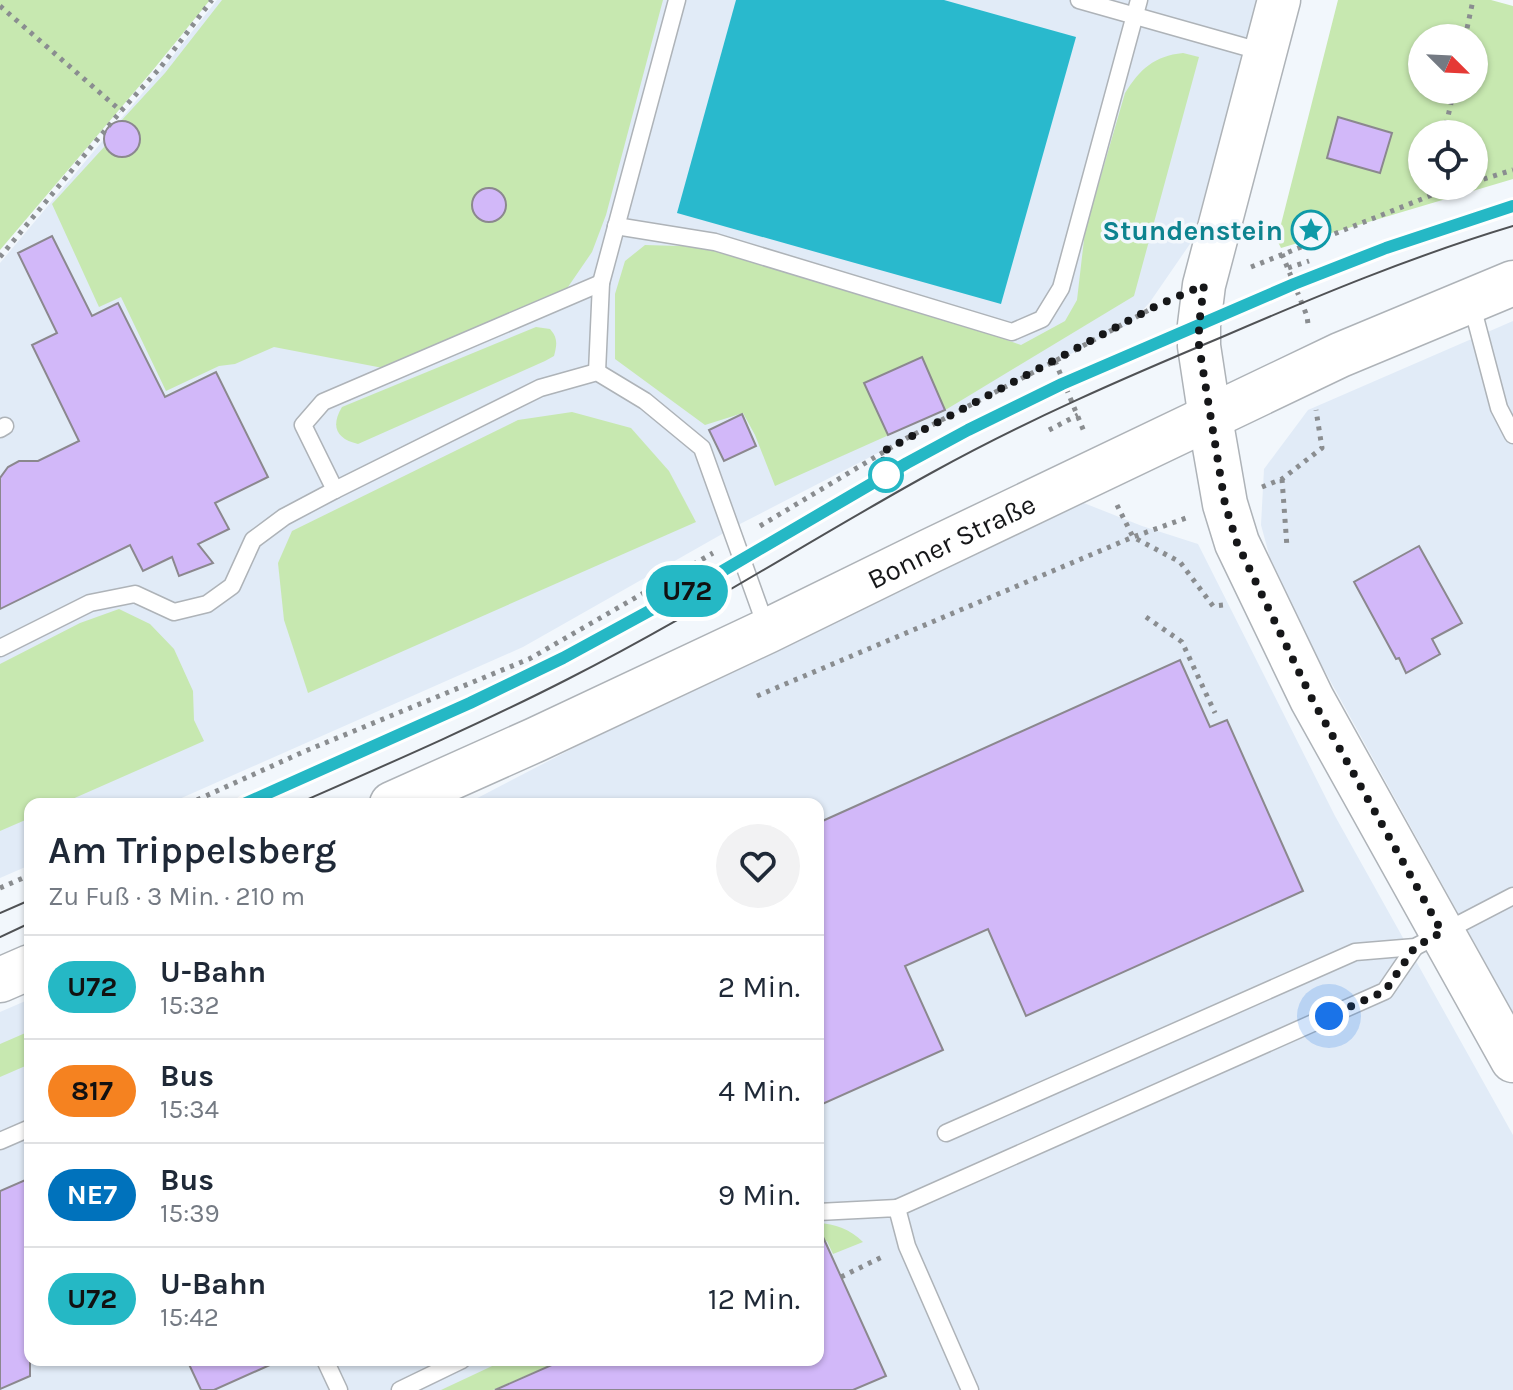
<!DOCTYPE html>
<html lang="de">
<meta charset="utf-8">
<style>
:root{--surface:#fff;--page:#f2f2f3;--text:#1f2937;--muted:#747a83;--line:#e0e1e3}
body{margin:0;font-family:Karla,sans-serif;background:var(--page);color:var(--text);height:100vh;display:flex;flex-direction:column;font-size:30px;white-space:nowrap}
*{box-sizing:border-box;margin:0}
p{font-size:26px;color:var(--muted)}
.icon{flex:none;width:44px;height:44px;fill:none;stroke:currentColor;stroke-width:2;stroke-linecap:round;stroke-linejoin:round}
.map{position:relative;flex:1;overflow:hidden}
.drawer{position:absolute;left:24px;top:798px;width:800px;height:568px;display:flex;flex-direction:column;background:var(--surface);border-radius:16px;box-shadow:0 2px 6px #0004}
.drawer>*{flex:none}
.badge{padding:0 16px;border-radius:26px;font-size:28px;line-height:52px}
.needle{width:52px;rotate:114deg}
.tools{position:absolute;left:1408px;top:24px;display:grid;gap:16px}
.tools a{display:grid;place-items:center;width:80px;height:80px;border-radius:50%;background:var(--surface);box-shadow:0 2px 6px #0004;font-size:40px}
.you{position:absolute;width:40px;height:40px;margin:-20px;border:6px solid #fff;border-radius:50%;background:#1a73e8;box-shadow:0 0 0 12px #1a73e833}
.map>.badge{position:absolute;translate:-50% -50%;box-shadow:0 0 0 4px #fff}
.round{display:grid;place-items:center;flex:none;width:84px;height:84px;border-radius:42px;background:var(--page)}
.headline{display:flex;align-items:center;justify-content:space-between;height:136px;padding:0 24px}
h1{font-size:38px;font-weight:600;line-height:60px}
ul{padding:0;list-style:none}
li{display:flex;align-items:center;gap:24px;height:104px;padding:0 24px;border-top:2px solid var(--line)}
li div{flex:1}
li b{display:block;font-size:30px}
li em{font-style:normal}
li .badge{min-width:88px;font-weight:700;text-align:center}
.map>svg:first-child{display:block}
.built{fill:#e1ebf7}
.green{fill:#c7e8b0;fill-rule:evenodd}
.water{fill:#29b9cd}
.building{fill:#d2b8f9;stroke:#8b888e;stroke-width:2}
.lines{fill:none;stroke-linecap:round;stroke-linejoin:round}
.service-casing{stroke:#aeb3b8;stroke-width:19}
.tertiary-casing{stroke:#aeb3b8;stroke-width:45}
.secondary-casing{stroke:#aeb3b8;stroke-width:47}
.path{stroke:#8a8d90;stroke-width:5;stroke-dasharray:4 6;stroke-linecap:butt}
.service{stroke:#fff;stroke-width:16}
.tertiary{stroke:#fff;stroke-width:42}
.secondary{stroke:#fff;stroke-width:44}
.tram{stroke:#505255;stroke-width:2}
.line-casing{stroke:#fff;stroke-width:18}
.line{stroke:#25b8c5;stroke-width:12}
.walk{stroke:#161719;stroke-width:8;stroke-dasharray:0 14.4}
.stop-dot{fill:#fff;stroke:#25b8c5;stroke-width:4}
.labels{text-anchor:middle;stroke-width:7;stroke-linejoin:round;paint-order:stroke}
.culture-label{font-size:28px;font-weight:bold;fill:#0d838f;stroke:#f2f7fc;text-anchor:end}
.street-label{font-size:28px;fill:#161719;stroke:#f2f7fc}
</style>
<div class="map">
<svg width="1513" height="1390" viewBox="0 0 1513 1390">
<rect width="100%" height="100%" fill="#f2f7fc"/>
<!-- built -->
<g class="built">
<path d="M 217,0 L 1259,0 L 1192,241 L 1150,302 L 1131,323 L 738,525 L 523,647 L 168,804 L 30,804 L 30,865 L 0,878 L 0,263 L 162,70 Z"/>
<path d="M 1513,321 L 1513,1013 L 1277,584 L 1261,525 L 1264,469 L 1308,410 Z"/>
<path d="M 1061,494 L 1142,526 L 1198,544 L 1335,816 L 1513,1135 L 1513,1390 L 0,1390 L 0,1012 L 30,999 L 30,1360 L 818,1360 L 818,804 L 466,804 Z"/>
</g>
<!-- green -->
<g class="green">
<path d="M 0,0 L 210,0 L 153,70 L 0,250 Z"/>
<path d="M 222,0 L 663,0 L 606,215 L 592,252 L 568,287 L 528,313 L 388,369 L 274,347 L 235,364 L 219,366 L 166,391 L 121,297 L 99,307 L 52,204 L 105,146 L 104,138 L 107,129 L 121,121 L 165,73 Z"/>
<path d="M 1338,0 L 1491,0 L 1513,6 L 1513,179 L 1281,248 L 1277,240 ZM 1422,38 L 1474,38 L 1474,90 L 1422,90 ZM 1422,134 L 1474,134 L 1474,186 L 1422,186 Z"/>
<path d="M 1183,53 L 1199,57 L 1134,296 L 947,409 L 775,486 L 755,435 L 743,413 L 705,425 L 615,359 L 615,294 L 625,261 L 645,245 L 715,247 L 979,330 L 1021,345 L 1065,321 L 1077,300 L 1085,231 L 1125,93 C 1140,69 1154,56 1183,53 Z"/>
<path d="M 536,327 L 550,329 C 558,338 557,345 554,356 L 545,361 L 358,444 C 337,439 330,427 342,407 Z"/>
<path d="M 572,412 L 631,428 L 669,471 L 696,522 L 308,693 L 284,620 L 278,563 L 292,531 L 518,420 Z"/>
<path d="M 119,609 L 150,624 L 174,649 L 193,691 L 194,720 L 204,741 L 61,804 L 30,804 L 30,818 L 0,831 L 0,664 L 80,623 Z"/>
<path d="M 30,1031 L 30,1064 L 0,1077 L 0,1044 Z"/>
<path d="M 818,1223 C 835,1224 850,1229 863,1242 L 833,1254 L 827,1241 L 818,1245 Z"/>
<path d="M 505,1360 L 562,1360 L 493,1390 L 441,1390 Z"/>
</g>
<!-- water -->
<path class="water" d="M 736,0 L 944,0 L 1076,37 L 1001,304 L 677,213 Z"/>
<!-- building -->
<g class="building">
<path d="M 1338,117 L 1392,133 L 1380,173 L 1327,158 Z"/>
<circle cx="122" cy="139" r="18"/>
<circle cx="489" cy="205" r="17"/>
<path d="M 52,236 L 92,316 L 118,303 L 165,397 L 216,372 L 268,477 L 215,503 L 229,529 L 198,544 L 213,563 L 179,576 L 172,557 L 143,571 L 130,545 L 0,609 L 0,478 L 8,467 L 19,461 L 38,461 L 79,441 L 32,345 L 57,333 L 18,253 Z"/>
<path d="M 922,357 L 945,410 L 888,435 L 864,383 Z"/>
<path d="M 742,414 L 756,446 L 724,461 L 709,430 Z"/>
<path d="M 1419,546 L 1462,623 L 1432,639 L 1440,654 L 1406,673 L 1399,658 L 1396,659 L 1354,582 Z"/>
<path d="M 1180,660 L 1210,727 L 1227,720 L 1303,891 L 1026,1016 L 988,929 L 905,966 L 943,1050 L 818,1106 L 818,823 Z"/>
<path d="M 30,1178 L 30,1376 L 0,1389 L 0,1191 Z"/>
<path d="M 818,1226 L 886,1376 L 853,1390 L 495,1390 L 563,1360 L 818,1360 Z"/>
<path d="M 187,1360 L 281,1360 L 214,1390 L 201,1390 Z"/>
</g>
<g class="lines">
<defs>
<g id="service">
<path d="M 1079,0 L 1263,52"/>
<path d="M 616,226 L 715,242 L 1012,332 L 1042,319 L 1061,288 L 1139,0"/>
<path d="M 1471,302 L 1499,408 L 1513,435"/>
<path d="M 597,372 L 601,283 L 677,0"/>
<path d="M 0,429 L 5,426"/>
<path d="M 335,490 L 303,425 L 323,402 L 601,283"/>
<path d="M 0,648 L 90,603 L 135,594 L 174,612 L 207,604 L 232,586 L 253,540 L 284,517 L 335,490 L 540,388 L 597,372 L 645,401 L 702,448 L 767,629"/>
<path d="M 946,1133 L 1355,952 L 1415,947 L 1513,896"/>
<path d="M 0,1141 L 30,1128"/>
<path d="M 897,1208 L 1385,991 L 1415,947"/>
<path d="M 818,1212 L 897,1208 L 907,1246 L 970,1390"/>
<path d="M 325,1360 L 339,1390"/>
<path d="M 400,1390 L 462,1360"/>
</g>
<path id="tertiary" d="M 1210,418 L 1199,346 L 1199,325 L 1204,285 L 1279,0"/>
<g id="secondary">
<path d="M 1210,418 L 1225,504 L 1237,543 L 1312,699 L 1513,1060"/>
<path id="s1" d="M 392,804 L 535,740 L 767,631 L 930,551 L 1340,355 L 1513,283"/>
<path d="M 0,980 L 30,967"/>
</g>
</defs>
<!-- service casing -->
<use href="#service" class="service-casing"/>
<!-- tertiary casing -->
<use href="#tertiary" class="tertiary-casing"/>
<!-- secondary casing -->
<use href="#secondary" class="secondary-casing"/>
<!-- path -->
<g class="path">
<path d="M 0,6 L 121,111"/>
<path d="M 1465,38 L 1473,0"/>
<path d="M 1444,134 L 1454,90"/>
<path d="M 1474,182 L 1513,170"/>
<path d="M 1282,254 L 1307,316 L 1308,324"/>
<path d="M 0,257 L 121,111 L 160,68 L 212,0"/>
<path d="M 1251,267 L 1442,191 L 1460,186"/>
<path d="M 1288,268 L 1309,261"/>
<path d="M 1055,361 L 1085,434"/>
<path d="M 1049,430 L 1078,415"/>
<path d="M 1282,479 L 1287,547"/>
<path d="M 1262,487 L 1282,479 L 1322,448 L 1316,410"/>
<path d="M 1117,505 L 1133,537 L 1180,562 L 1213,606 L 1224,605"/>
<path d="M 760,526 L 907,438 L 1055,361 L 1160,304"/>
<path d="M 1146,617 L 1182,642 L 1215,713"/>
<path d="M 757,696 L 1133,537 L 1186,518"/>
<path d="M 188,804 L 303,752 L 529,659 L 713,553"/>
<path d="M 0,888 L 30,875"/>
<path d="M 841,1277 L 884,1256"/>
</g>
<!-- service -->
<use href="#service" class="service"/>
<!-- tertiary -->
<use href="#tertiary" class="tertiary"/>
<!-- secondary -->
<use href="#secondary" class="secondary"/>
<!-- tram -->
<g class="tram">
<path d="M 244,804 C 352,756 461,711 565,657 C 701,586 830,503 965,431 C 1042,391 1122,357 1203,323 C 1305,280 1407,239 1513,206"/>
<path d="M 297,804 C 388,764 480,724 568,679 C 693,616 811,539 933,472 C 1027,420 1124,378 1222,337 C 1317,296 1413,256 1513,226"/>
<path d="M 0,913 L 30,900"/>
<path d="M 0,937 L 30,923"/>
</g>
</g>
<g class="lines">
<defs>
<path id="line" d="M 244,804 L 470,703 L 563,658 L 719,573 L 907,463 L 968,430 L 1062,384 L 1294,284 L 1386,248 L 1513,206"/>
</defs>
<!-- line casing -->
<use href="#line" class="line-casing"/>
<!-- line -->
<use href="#line" class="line"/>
<!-- walk -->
<path class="walk" d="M 886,475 L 882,452 L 1156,306 L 1204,285 L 1199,325 L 1199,346 L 1225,504 L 1237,543 L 1312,699 L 1442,932 L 1415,947 L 1385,991 L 1329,1016"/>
</g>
<!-- icons -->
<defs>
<symbol id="sight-ring" viewBox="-11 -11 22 22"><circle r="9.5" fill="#f2f7fc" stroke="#0f9aa8" stroke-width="1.5"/><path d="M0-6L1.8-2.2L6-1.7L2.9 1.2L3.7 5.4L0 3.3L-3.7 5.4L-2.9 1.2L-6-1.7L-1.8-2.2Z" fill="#0f9aa8"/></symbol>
</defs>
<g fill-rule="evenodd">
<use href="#sight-ring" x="1289" y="208" width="44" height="44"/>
</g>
<!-- markers -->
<circle class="stop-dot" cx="886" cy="475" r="16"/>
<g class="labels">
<!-- culture labels -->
<g class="culture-label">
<text x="1283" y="240">Stundenstein</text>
</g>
<!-- street labels -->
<g class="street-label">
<text dy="10" stroke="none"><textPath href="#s1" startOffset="618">Bonner Straße</textPath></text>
</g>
</g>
</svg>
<div class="tools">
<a><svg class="needle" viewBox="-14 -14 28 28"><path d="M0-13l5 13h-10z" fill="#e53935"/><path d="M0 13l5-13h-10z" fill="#747a83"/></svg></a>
<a><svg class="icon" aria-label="locate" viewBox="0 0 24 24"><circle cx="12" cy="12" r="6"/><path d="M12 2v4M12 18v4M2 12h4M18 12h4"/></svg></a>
</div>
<div class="you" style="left:1329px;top:1016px"></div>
<b class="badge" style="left:687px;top:591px;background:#25b8c5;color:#111">U72</b>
<section class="drawer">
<div class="headline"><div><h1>Am Trippelsberg</h1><p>Zu Fuß · 3 Min. · 210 m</p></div><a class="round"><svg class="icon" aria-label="heart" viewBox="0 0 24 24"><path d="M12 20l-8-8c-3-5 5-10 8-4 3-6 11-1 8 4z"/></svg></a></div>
<ul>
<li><span class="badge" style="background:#25b8c5;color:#111">U72</span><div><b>U-Bahn</b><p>15:32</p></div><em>2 Min.</em></li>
<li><span class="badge" style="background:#f58220;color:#111">817</span><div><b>Bus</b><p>15:34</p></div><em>4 Min.</em></li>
<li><span class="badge" style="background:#0072bc;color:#fff">NE7</span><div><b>Bus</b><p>15:39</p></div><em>9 Min.</em></li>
<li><span class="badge" style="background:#25b8c5;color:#111">U72</span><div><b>U-Bahn</b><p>15:42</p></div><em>12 Min.</em></li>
</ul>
</section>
</div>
